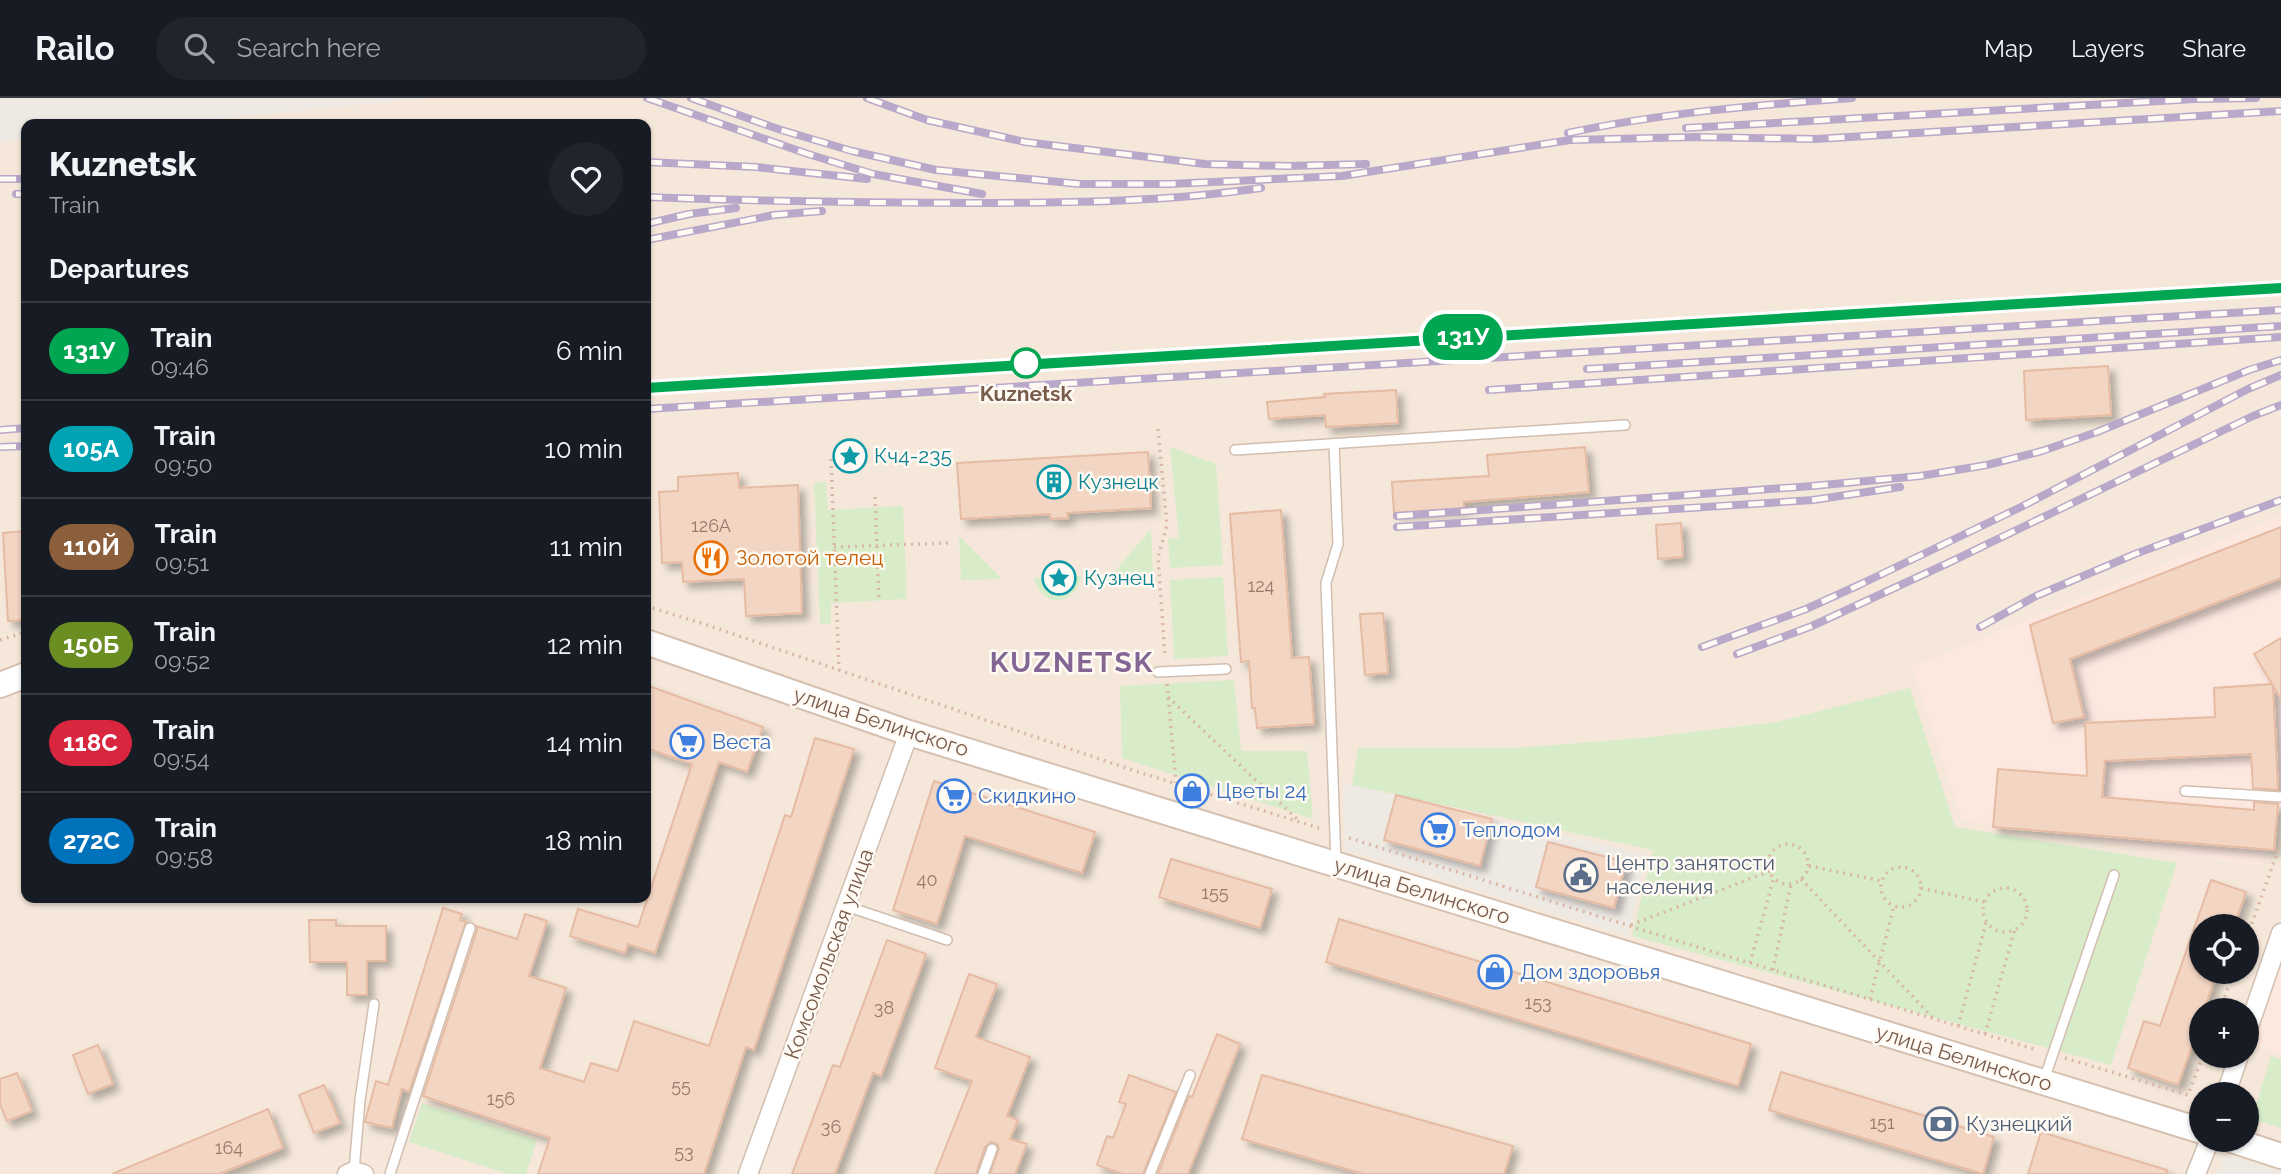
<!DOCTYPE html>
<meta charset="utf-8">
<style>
:root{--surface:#171b24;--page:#20242c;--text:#f1f3f6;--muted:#9ea1a6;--line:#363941}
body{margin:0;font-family:Raleway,sans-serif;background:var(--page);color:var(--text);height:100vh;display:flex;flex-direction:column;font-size:26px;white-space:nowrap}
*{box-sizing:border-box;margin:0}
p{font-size:23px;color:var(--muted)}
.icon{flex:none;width:38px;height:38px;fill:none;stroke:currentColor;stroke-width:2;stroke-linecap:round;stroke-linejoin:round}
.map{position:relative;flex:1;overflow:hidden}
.side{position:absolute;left:21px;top:21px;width:630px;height:784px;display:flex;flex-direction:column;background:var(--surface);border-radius:14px;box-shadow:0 2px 5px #0004}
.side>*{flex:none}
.badge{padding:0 14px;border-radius:23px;font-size:24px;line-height:46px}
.controls{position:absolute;left:2189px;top:816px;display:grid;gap:14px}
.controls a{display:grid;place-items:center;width:70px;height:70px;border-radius:50%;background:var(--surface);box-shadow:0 2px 5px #0004;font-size:35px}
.map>.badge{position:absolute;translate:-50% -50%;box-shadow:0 0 0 4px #fff}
h2{padding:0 28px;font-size:26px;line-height:63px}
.round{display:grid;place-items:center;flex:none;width:74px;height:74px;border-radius:37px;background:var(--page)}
.head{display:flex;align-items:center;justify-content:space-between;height:119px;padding:0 28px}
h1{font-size:33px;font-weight:800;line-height:52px}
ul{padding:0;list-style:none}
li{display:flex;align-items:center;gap:21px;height:98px;padding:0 28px;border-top:2px solid var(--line)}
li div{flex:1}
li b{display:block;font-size:26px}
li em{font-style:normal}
li .badge{min-width:77px;font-weight:700;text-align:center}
header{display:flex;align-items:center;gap:42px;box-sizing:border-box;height:98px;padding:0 35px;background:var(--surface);border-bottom:2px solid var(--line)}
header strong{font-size:33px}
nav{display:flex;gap:38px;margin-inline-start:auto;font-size:24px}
.search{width:490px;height:63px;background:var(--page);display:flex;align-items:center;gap:18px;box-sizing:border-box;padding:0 24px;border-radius:38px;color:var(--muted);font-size:26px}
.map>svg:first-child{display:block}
.residential{fill:#f5e8da;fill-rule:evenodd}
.commercial{fill:#fde8e0}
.industrial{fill:#efe9e4}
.green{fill:#d8ecc9}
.building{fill:#f3d5c3;stroke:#e6bba3;stroke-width:2;filter:url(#shadow)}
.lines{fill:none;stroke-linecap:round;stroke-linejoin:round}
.lane-casing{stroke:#d1beb0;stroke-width:12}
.street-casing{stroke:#d1beb0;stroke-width:21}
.secondary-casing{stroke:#d6c0b0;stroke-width:28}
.path{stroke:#d9b8a5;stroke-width:3.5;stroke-dasharray:2 5;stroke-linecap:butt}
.lane{stroke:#fff;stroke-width:9}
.street{stroke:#fff;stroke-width:18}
.secondary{stroke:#fff;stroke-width:24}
.rail-casing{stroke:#b9a8c9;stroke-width:8}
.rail{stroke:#fffaf3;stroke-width:5;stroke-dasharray:16;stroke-linecap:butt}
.line-casing{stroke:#fff;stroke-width:16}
.line{stroke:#00a651;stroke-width:10}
.stop-dot{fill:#fff;stroke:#00a651;stroke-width:3.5}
.labels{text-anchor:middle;stroke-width:5;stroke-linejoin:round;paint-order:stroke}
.number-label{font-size:18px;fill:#987a6a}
.stop-label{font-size:21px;font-weight:bold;fill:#7a5c4d;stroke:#fffaf3}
.culture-label{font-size:21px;fill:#0d838f;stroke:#fffaf3;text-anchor:start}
.food-label{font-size:21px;fill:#c56008;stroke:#fffaf3;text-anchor:start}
.street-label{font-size:21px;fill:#7a5c4d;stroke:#fffaf3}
.shop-label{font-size:21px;fill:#366cbe;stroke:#fffaf3;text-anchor:start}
.service-label{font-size:21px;fill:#4e5e75;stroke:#fffaf3;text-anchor:start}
.district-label{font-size:28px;font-weight:bold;letter-spacing:2px;fill:#846695;stroke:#fffaf3}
</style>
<header>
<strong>Railo</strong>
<div class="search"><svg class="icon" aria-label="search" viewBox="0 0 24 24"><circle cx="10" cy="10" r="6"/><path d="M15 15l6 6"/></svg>Search here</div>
<nav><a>Map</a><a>Layers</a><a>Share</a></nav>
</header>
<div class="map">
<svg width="2281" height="1076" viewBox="0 0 2281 1076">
<defs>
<filter id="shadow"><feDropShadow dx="6" dy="6" stdDeviation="3.5" flood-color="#0004"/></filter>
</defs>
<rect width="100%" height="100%" fill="#fdf6ec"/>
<!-- residential -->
<path class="residential" d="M 0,0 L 2281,0 L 2281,1076 L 0,1076 ZM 26,26 L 646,26 L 646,800 L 26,800 ZM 2202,828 L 2247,828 L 2247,873 L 2202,873 ZM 2202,912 L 2247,912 L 2247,957 L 2202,957 ZM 2202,996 L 2247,996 L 2247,1041 L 2202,1041 Z"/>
<!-- commercial -->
<g class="commercial">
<path d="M 2281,418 L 2281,710 L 2261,768 L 1962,722 L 1912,569 Z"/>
<path d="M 2281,856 L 2281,956 L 2249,947 Z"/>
</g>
<!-- industrial -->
<g class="industrial">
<path d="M 0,0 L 429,0 L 168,26 L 26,26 L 26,41 L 0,45 Z"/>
<path d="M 1343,685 L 1647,757 L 1628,838 L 1345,752 Z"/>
<path d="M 2229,1057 L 2281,1073 L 2281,1076 L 2215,1076 Z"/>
</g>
<!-- green -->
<g class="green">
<path d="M 1170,349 L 1216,366 L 1223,467 L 1170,470 L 1168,441 L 1179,440 Z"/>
<path d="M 826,384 L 828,412 L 903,408 L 907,501 L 831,505 L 831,526 L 820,526 L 814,385 Z"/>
<path d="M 1151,431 L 1153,476 L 1111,478 Z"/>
<path d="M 959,439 L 960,439 L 1002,481 L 961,482 Z"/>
<path d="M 1081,478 C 1076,509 1042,511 1034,480 L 1049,479 L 1052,484 L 1057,487 L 1064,484 L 1066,479 Z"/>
<path d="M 1223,479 L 1228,558 L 1174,561 L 1170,482 Z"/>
<path d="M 1234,582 L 1241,653 L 1307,653 L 1313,721 L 1122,660 L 1120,588 Z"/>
<path d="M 1910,590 L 1955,729 L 2177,765 L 2111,967 L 1632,838 L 1653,752 L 1352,687 L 1358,650 L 1515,650 L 1642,640 L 1777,624 Z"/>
<path d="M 2271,958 L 2281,961 L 2281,1030 L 2252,1021 Z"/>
<path d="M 422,1005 L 537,1042 L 526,1076 L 509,1076 L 409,1044 Z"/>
</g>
<!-- building -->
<g class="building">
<path d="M 2108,268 L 2111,317 L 2026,322 L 2024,273 Z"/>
<path d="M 1396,292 L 1398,325 L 1326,329 L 1325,317 L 1269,321 L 1267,304 L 1325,299 L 1324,296 Z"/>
<path d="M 1585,349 L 1589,394 L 1464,404 L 1464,410 L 1394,415 L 1392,384 L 1489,378 L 1487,357 Z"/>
<path d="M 1148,354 L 1151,410 L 1067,415 L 1068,420 L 1051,421 L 1050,416 L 961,421 L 957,365 Z"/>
<path d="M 738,375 L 739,390 L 798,387 L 802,515 L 746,518 L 744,481 L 683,484 L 682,464 L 662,465 L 659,394 L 678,393 L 678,379 Z"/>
<path d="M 1281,412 L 1292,560 L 1309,559 L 1314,626 L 1257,630 L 1255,610 L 1252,610 L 1249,563 L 1241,564 L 1230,416 Z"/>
<path d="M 1681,425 L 1683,459 L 1658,461 L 1656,427 Z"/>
<path d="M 2281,429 L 2281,480 L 2070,561 L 2084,619 L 2053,625 L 2030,527 Z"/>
<path d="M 26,433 L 26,522 L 8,523 L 3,435 Z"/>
<path d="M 1383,515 L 1388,575 L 1365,577 L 1360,516 Z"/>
<path d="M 2281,540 L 2281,601 L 2273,588 L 2278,692 L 2253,690 L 2251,656 L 2105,663 L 2102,699 L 2254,712 L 2254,704 L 2278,706 L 2274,752 L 1993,729 L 1998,671 L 2087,678 L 2085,625 L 2215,619 L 2214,590 L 2272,586 L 2254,556 Z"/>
<path d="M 646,587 L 763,629 L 747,674 L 719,664 L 655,855 L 628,846 L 625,855 L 570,838 L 578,811 L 638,829 L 692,666 L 646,650 Z"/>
<path d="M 815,640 L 854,651 L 754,952 L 746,949 L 704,1076 L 538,1076 L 550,1040 L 423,998 L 477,832 L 476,828 L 517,841 L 525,816 L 547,823 L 529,878 L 566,890 L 540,970 L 584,984 L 591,965 L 618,973 L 634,923 L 709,948 L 785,717 L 791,719 Z"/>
<path d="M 934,683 L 1095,734 L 1082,775 L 965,738 L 937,826 L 893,812 Z"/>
<path d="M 1396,697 L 1492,721 L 1480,768 L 1384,742 Z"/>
<path d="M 1548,744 L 1626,764 L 1614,810 L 1536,789 Z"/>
<path d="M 1171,761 L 1272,791 L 1260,830 L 1159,799 Z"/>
<path d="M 2211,782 L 2246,794 L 2234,828 L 2202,828 L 2202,876 L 2215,880 L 2204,912 L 2202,912 L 2202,920 L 2178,987 L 2128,970 L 2144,923 L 2160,928 Z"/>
<path d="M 443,810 L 462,816 L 460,822 L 466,824 L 409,994 L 402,991 L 392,1030 L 365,1024 L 376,983 L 388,987 Z"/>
<path d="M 1339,821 L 1751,946 L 1738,988 L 1326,864 Z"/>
<path d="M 309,822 L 336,822 L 336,828 L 386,828 L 386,863 L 367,863 L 367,897 L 347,897 L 347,864 L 310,864 Z"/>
<path d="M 887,842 L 926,856 L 881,978 L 873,975 L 835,1076 L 792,1076 L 833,967 L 840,969 Z"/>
<path d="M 969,876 L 997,886 L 976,939 L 1030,959 L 1007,1018 L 1018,1022 L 1010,1041 L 1027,1046 L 1015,1076 L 990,1076 L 999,1050 L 997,1046 L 991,1044 L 985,1049 L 976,1076 L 935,1076 L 972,983 L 935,970 Z"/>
<path d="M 1217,936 L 1240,946 L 1188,1076 L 1158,1076 L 1189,998 L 1192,999 Z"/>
<path d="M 98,947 L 113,986 L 88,996 L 73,957 Z"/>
<path d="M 1781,974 L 1994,1039 L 1983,1076 L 1769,1012 Z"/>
<path d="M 17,975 L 32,1013 L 7,1023 L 0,1006 L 0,981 Z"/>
<path d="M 1129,977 L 1176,994 L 1143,1076 L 1123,1076 L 1097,1067 L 1107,1038 L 1113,1040 L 1126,1006 L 1119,1004 Z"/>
<path d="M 1262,977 L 1513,1048 L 1504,1076 L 1364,1076 L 1242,1041 Z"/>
<path d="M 324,987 L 340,1025 L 314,1035 L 299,997 Z"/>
<path d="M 268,1011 L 283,1050 L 249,1064 L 219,1076 L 112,1076 Z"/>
<path d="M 2041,1034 L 2167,1072 L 2167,1076 L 2028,1076 Z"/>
</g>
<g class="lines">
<defs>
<g id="lane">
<path d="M 1334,346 L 1338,446 L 1326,485 L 1336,765"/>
<path d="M 1235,352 L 1625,327"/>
<path d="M 1158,574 L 1226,571"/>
<path d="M 2185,693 L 2281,699"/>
<path d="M 846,808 L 947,842"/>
<path d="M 2044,982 L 2114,777"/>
<path d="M 354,1073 L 360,1002 L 374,906"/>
<path d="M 390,1076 L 470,830"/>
<path d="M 983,1076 L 992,1051"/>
<path d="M 1150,1076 L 1190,977"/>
</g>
<g id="street">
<path d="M 2247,934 L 2281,835"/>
<path d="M 2226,996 L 2239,957"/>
<path d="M 347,1076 L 354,1073 L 364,1076"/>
<path d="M 748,1076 L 909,635"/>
<path d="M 2196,1076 L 2210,1041"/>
</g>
<g id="secondary">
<path d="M 646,544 L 909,635 L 2202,1033"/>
<path d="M 0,587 L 26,577"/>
<path d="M 2229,1041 L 2281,1058"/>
</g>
</defs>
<!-- lane casing -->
<use href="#lane" class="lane-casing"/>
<!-- street casing -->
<use href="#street" class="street-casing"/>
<!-- secondary casing -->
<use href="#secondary" class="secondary-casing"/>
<!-- path -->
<g class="path">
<path d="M 1158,331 L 1167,427 L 1158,459 L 1165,558"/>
<path d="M 831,361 L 839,572"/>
<path d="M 875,399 L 879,503"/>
<path d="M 834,449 L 948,445"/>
<path d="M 646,508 L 701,525 L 1132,672 L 1322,731"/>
<path d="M 0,542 L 26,534"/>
<path d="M 1167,586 L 1176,685"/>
<path d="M 1168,599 L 1299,723"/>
<path d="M 1349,740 L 1681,844 L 2037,952"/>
<circle cx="1788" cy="766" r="20"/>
<path d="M 1809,768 L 1882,783"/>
<circle cx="1901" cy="789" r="20"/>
<path d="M 1801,781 L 1933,920"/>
<path d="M 1921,790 L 1984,804"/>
<circle cx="2005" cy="812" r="22"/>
<path d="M 1631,827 L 1770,773"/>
<path d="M 2247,839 L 2281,744"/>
<path d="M 1750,865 L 1774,779"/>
<path d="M 1773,872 L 1791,786"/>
<path d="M 1870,901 L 1894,808"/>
<path d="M 2220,912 L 2234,873"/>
<path d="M 1958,928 L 1986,825"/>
<path d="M 1985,936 L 2015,831"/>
<path d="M 2065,960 L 2188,997 L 2203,957"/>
</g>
<!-- lane -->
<use href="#lane" class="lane"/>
<!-- street -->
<use href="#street" class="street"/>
<!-- secondary -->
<use href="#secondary" class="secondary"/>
<defs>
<g id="rail">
<path d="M 647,0 L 808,56 L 873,76 L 982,96"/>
<path d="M 691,0 L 778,31 L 852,53 L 936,72 L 1080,86 L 1169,86 L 1342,78 L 1570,42 L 1695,39 L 1816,41 L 2281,13"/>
<path d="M 867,0 L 927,22 L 1025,44 L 1205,66 L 1287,68 L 1366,66"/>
<path d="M 1686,30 L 2195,1 L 2256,0"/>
<path d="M 1568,35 C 1661,15 1757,7 1852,0"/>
<path d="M 646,64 L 756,69 L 867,81"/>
<path d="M 0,81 L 26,81"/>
<path d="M 16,96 L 26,96"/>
<path d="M 646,99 C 754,103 862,105 970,105 C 1067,105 1164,104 1261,90"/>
<path d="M 646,126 L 689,116 L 736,110"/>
<path d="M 646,142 L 774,117 L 822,113"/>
<path d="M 1587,271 L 2281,228"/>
<path d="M 646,290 L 2281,190"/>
<path d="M 1489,292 L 2281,239"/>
<path d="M 646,311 L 2281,212"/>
<path d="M 0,332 L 26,330"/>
<path d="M 0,349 L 26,348"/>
<path d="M 1397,418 L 1812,388 L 1920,378 L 1987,367 L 2042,353 L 2097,334 L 2249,272 L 2281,262"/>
<path d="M 1397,429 L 1813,402 L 1900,389"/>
<path d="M 1980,529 L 2036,498 L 2135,456 L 2281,402"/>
<path d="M 1702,549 L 1806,511 L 1859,487 L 2019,410 L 2248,291 L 2281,277"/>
<path d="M 1737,556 L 1812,528 L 1946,466 L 2253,318 L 2281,307"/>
</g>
</defs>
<!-- rail casing -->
<use href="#rail" class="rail-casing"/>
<!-- rail -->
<use href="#rail" class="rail"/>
</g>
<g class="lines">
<defs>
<path id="line" d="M 646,290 L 2281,190"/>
</defs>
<!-- line casing -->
<use href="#line" class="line-casing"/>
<!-- line -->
<use href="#line" class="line"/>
</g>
<!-- icons -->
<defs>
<symbol id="sight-ring" viewBox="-11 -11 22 22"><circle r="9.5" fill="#fffaf3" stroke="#0f9aa8" stroke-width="1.5"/><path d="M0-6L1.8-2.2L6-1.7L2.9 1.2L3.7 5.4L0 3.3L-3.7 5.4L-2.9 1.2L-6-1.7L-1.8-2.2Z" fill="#0f9aa8"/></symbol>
<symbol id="building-ring" viewBox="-11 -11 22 22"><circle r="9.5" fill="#fffaf3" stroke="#0f9aa8" stroke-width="1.5"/><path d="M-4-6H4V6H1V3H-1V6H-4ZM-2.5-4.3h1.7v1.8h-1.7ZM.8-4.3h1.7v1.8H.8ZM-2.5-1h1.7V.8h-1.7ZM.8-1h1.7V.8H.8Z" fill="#0f9aa8"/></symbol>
<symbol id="restaurant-ring" viewBox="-11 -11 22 22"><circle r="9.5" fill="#fffaf3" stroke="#e8710a" stroke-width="1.5"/><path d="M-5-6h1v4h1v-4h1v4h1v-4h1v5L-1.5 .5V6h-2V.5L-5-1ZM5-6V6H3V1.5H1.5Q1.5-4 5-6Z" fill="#e8710a"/></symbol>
<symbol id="supermarket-ring" viewBox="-11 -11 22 22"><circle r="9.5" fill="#fffaf3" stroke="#3f7fe0" stroke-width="1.5"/><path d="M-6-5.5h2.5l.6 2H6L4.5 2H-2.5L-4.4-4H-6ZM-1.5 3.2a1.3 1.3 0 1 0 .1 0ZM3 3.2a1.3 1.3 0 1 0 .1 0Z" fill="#3f7fe0"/></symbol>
<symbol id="shop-ring" viewBox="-11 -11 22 22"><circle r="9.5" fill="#fffaf3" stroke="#3f7fe0" stroke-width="1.5"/><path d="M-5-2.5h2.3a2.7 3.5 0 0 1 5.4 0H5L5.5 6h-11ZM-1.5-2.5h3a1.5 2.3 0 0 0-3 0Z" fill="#3f7fe0"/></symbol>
<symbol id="civic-ring" viewBox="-11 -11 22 22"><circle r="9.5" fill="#fffaf3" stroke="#5c6f8a" stroke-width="1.5"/><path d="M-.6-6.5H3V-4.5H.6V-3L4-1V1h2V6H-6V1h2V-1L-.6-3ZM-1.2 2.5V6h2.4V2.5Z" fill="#5c6f8a"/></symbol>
<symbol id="bank-ring" viewBox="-11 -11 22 22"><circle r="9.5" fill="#fffaf3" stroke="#5c6f8a" stroke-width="1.5"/><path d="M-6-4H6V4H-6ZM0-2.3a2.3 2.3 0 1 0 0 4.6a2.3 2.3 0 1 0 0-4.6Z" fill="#5c6f8a"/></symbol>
</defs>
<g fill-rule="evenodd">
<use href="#sight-ring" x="831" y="339" width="38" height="38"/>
<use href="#building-ring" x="1035" y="365" width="38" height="38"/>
<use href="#restaurant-ring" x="692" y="441" width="38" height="38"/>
<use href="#sight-ring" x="1040" y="461" width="38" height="38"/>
<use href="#supermarket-ring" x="668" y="625" width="38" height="38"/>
<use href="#shop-ring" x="1173" y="674" width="38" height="38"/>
<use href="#supermarket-ring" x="935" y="679" width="38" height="38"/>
<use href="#supermarket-ring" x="1419" y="713" width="38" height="38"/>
<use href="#civic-ring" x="1562" y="758" width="38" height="38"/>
<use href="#shop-ring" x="1476" y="855" width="38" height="38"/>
<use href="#bank-ring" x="1922" y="1007" width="38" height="38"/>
</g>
<!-- markers -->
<circle class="stop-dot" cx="1026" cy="265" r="14"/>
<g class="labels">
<!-- number labels -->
<g class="number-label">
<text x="711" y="434">126А</text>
<text x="1261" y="494">124</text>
<text x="927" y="788">40</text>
<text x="1215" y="801">155</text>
<text x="1538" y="911">153</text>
<text x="884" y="916">38</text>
<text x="681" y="994">55</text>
<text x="501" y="1007">156</text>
<text x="1882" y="1031">151</text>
<text x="831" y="1035">36</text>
<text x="229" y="1056">164</text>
<text x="684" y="1060">53</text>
</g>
<!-- stop labels -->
<g class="stop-label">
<text x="1026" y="303">Kuznetsk</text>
</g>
<!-- culture labels -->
<g class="culture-label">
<text x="874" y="365">Кч4-235</text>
<text x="1078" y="391">Кузнецк</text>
<text x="1084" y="487">Кузнец</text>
</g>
<!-- food labels -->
<g class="food-label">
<text x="736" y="467">Золотой телец</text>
</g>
<!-- street labels -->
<g class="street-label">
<text transform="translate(881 624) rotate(18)" y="7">улица Белинского</text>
<text transform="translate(1422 793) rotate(17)" y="7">улица Белинского</text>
<text transform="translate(829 856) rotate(-70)" y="7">Комсомольская улица</text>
<text transform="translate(1964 960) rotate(17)" y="7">улица Белинского</text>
</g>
<!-- shop labels -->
<g class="shop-label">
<text x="712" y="651">Веста</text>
<text x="1216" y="700">Цветы 24</text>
<text x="978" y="705">Скидкино</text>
<text x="1462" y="739">Теплодом</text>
<text x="1520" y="881">Дом здоровья</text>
</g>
<!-- service labels -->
<g class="service-label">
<text x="1606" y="772">Центр занятости<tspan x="1606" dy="24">населения</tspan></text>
<text x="1966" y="1033">Кузнецкий</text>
</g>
<!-- district labels -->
<g class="district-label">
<text x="1072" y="574">KUZNETSK</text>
</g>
</g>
</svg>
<div class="controls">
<a><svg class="icon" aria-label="locate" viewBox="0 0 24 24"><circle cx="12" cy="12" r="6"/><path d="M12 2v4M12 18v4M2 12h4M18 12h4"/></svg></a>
<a>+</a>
<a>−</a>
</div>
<b class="badge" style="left:1463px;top:239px;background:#00a651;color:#fff">131У</b>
<section class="side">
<div class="head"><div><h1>Kuznetsk</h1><p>Train</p></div><a class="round"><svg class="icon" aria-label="heart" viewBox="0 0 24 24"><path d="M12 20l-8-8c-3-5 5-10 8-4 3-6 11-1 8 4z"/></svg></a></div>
<h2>Departures</h2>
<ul>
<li><span class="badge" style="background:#00a651;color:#fff">131У</span><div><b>Train</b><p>09:46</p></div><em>6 min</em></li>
<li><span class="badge" style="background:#00a3b4;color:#fff">105А</span><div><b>Train</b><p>09:50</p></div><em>10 min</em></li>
<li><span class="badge" style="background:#8b5e3c;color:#fff">110Й</span><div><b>Train</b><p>09:51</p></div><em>11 min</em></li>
<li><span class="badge" style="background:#6b8e23;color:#fff">150Б</span><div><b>Train</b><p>09:52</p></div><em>12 min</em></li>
<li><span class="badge" style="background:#d7263d;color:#fff">118С</span><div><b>Train</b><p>09:54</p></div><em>14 min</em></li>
<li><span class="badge" style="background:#0072bc;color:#fff">272С</span><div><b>Train</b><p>09:58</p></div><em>18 min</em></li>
</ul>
</section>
</div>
